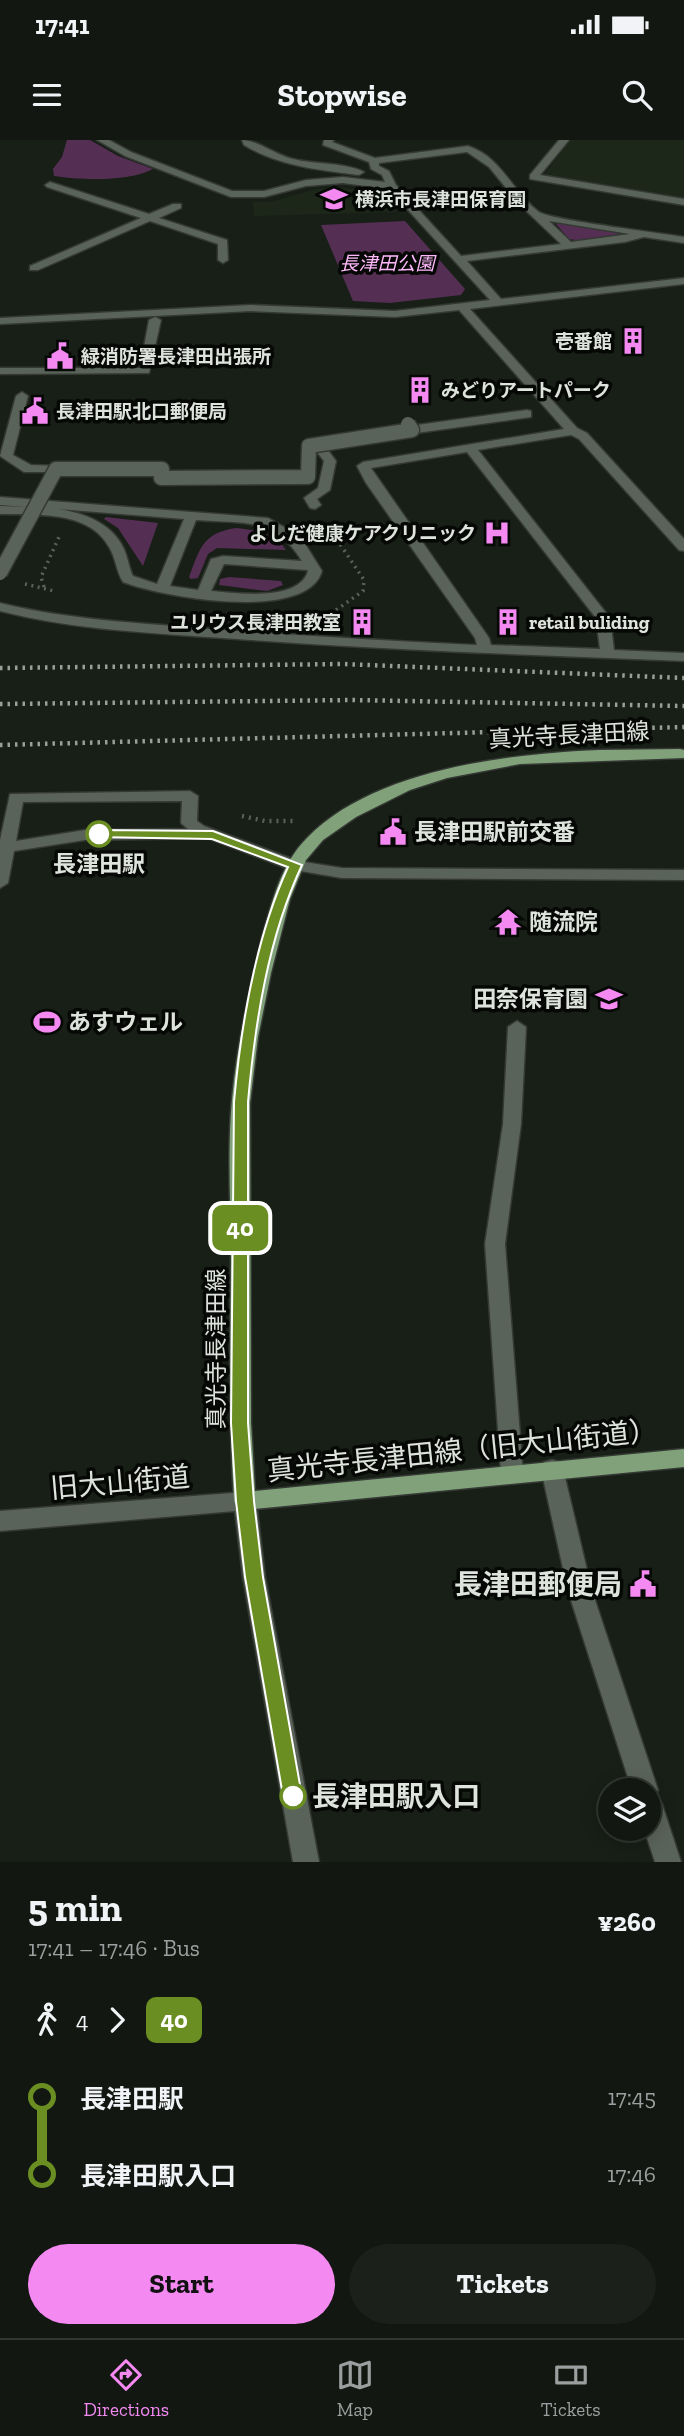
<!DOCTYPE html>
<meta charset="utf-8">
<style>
:root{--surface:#121711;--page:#1b201a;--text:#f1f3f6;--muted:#9c9f9f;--line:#313631;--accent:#f389f1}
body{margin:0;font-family:"Zilla Slab","Noto Sans JP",serif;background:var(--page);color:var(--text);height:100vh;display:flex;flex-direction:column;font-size:26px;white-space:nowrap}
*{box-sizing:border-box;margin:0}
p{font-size:23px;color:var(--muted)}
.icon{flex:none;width:38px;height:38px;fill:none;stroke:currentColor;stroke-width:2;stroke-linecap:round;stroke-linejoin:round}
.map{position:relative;height:1722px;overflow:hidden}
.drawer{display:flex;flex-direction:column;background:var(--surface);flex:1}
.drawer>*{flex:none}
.badge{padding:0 14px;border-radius:10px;font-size:24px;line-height:46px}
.tools{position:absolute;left:598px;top:1638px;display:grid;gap:14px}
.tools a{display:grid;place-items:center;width:63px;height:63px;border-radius:50%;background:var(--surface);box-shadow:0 4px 18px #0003,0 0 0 2px var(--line);font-size:35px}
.map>.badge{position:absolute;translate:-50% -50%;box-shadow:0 0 0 4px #fff}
.legs{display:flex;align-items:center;gap:10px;height:77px;padding:0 28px;font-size:23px}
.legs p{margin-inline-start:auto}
.headline{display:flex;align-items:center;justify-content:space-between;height:119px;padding:0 28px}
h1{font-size:38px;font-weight:700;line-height:52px}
.button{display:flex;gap:14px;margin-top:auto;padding:14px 28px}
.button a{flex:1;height:80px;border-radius:42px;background:var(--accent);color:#111;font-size:28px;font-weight:700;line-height:80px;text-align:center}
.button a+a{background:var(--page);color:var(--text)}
ul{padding:0 28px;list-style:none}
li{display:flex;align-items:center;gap:24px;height:77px;font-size:26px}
li i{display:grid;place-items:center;width:10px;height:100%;margin:0 9px;background:currentColor}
li i::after{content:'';width:18px;height:18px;margin:-9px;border:5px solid;border-radius:50%;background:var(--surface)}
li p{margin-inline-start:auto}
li:first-child i{background:linear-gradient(#0000 50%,currentColor 0)}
li:last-child i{background:linear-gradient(currentColor 50%,#0000 0)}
.status{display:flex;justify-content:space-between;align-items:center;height:49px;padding:0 35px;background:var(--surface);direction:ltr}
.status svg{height:19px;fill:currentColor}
header{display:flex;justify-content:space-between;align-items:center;height:91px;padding:0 28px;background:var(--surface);font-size:32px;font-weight:700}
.dock{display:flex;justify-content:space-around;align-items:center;height:98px;border-top:2px solid var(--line);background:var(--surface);font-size:19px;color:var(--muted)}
.dock a{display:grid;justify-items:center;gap:4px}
.dock .on{color:var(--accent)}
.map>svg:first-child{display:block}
.built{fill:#1c271a}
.green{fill:#552e54}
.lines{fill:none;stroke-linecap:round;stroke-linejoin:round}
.minor-casing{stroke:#343933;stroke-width:3}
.major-casing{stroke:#343933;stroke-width:3}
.path-far1{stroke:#5b615a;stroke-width:3.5;stroke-dasharray:2 4.5;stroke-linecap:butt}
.path{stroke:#5b615a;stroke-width:4.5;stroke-dasharray:2 5;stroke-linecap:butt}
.minor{fill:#5a6359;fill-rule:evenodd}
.major{fill:#81a17b;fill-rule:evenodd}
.rail{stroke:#9a9f99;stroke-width:4.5;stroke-dasharray:2.5 5;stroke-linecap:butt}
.minor-bridge-casing{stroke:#343933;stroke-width:17;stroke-linecap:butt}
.minor-bridge{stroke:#5a6359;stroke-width:14}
.line-1{fill:#6b8e23;stroke:#fff;stroke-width:2}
.stop-1-dot{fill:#fff;stroke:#6b8e23;stroke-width:3.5}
.labels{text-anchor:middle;stroke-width:7;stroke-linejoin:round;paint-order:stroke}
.far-poi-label{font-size:19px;font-weight:bold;fill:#dfe3de;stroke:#060805;text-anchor:start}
.far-park-label{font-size:19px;font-style:italic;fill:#fdb8fa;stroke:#060805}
.street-label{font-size:23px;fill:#dfe3de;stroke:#060805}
.poi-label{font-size:23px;font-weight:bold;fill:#dfe3de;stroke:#060805;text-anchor:start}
.stop-label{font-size:23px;font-weight:bold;fill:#dfe3de;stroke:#060805}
.near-street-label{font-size:28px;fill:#dfe3de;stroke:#060805}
.near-poi-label{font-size:28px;font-weight:bold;fill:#dfe3de;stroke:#060805;text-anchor:end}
.near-stop-label{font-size:28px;font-weight:bold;fill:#dfe3de;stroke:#060805;text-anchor:start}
</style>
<div class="status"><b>17:41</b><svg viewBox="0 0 49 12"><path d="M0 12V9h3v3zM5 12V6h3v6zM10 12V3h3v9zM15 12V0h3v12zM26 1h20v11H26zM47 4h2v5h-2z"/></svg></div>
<header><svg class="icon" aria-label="menu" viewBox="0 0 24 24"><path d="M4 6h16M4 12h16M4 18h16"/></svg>Stopwise<svg class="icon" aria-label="search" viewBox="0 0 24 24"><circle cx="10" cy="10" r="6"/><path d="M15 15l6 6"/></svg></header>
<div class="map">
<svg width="684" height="1722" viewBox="0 0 684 1722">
<rect width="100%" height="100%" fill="#181f17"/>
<!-- built -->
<g class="built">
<path d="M 571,0 L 684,0 L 684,58 L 544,35 Z"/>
<path d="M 344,48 L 383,56 L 396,72 L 254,76 L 253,62 L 271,62 L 316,49 Z"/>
</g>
<!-- green -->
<g class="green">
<path d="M 67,0 L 90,0 L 118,16 L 153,29 C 129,42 81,40 54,36 L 53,29 L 62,17 Z"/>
<path d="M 405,81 L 465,149 L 461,155 L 390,163 L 353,161 L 321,85 Z"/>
<path d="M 560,81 L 616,91 L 620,97 L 582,101 L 569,99 L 556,84 Z"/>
<path d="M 106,377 L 158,383 L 143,426 L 118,388 L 104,379 Z"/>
<path d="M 236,388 C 255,390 275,393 286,410 L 217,408 L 208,414 L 198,438 L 191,439 L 189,437 C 200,409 202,393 236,388 Z"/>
<path d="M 229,437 L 281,441 L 283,445 L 267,451 L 219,445 L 220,439 Z"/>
</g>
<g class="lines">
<defs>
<g id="minor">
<path d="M 97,0 L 109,0 L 131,12 L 232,51 L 264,51 L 306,40 L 343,37 L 385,42 L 382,35 L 371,29 L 369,22 L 323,5 L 324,0 L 334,0 L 332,2 L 375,18 L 468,6 C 502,17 512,52 539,72 C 550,80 662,93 684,97 L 684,103 L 644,97 L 625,102 L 467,121 L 501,159 L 684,138 L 684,144 L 470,169 L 577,288 L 587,293 L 684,399 L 684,411 L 679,410 L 579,299 L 571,295 L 478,310 L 610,478 L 614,510 L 684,513 L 684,521 C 535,515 386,510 237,499 C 158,493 78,491 0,471 L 0,463 C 69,480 140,483 211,489 C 300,495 388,501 477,505 L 475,498 L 366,343 L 357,326 L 363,322 L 564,289 L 459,170 L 395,177 L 251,171 L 0,184 L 0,178 L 251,165 L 395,171 L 490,160 L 389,49 L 343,43 L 306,46 L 264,57 L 231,57 L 125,16 ZM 467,12 L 489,27 L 520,65 L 561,104 L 461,116 L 396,45 L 389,31 L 379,26 L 379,23 ZM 549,81 L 630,94 L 571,102 ZM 467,312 L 596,478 L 600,509 L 491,505 L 489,498 L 371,328 Z"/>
<path d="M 242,0 C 257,0 276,15 293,19 C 312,24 349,23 364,32 L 359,35 C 319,30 279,26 244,5 Z"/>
<path d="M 559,0 L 569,0 L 540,35 L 684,59 L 684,65 L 530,39 L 530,35 Z"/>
<path d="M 50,42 L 149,74 L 173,64 L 181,64 L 181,68 L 159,78 L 227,100 L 228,120 L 223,123 L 218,120 L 218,104 L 150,81 L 38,130 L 30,130 L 30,126 L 141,78 L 47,47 L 45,45 Z"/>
<path d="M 155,177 L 161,180 L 149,233 L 0,234 L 0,228 L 140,228 L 149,180 Z"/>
<path d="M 22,252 L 28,256 L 13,315 L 31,325 L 60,326 L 60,332 L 24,332 L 0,316 L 16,256 Z"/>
<path d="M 527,270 L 531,271 L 531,277 L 395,296 L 389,292 L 395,288 Z"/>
<path d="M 329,297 L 335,301 L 324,305 L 336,321 L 330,350 L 317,359 L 321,365 L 315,369 L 310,368 L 304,358 L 318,348 L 324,321 L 310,303 Z"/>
<path d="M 0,357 L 268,378 L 300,396 L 322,431 C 307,483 161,457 123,442 C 116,431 116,418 109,407 C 89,370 35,375 0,374 L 0,366 L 28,367 L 0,365 ZM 58,369 L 184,379 L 157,444 L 133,436 C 129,428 128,418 124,409 C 112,383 84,373 58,369 ZM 196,380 C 244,384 274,376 302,421 L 223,416 L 211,419 L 198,450 L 170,446 ZM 224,424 L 307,430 L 308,431 C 299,462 236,453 211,451 Z"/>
<path d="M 190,651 L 198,656 L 197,681 L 204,686 L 298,721 L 342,728 L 684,730 L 684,740 L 342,738 L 289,729 L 208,698 L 85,700 L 14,711 L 8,743 L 0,748 L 0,700 L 10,654 ZM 182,661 L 181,683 L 188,689 L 85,690 L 16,701 L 23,662 Z"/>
<path d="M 517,881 L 526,887 L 521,984 L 505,1104 L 523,1333 L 520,1340 L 512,1342 L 504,1340 L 501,1333 L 485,1104 L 503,984 L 508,887 Z"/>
<path d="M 552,1320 L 560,1322 L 563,1329 L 592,1451 L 658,1650 L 656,1655 L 662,1664 L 681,1722 L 655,1722 L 644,1689 L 649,1689 L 649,1650 L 632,1650 L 568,1451 L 541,1329 L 544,1322 Z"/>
<path d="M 245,1352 L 253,1354 L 256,1361 L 265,1437 L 319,1722 L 293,1722 L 243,1437 L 235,1371 L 0,1391 L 0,1371 Z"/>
</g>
<path id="major" d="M 599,610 L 680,609 L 684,610 L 684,618 L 520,624 L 447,638 L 410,650 L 356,677 L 323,700 L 306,720 L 290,759 L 271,833 L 258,897 L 250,963 L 251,1283 L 255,1351 L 684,1309 L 684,1327 L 245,1370 L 237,1368 L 234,1361 C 229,1282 230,1203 231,1123 C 231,1069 227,1013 232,959 C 237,905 249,851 262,798 C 272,763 280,725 307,698 C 374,629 508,614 599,610 Z"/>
</defs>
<!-- minor casing -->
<use href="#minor" class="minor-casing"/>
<!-- major casing -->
<use href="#major" class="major-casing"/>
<!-- path-far1 -->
<g class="path-far1">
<path d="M 326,383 L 364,440 L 363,451 L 329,475"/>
<path d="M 25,444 L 54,451"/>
<path d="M 44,447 L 41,437 L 59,397"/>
</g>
<!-- path -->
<path class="path" d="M 242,676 L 265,681 L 293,681"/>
<!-- minor -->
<use href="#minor" class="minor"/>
<!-- major -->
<use href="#major" class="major"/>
<!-- rail -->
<g class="rail">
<path d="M 0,528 L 343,524 L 684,538"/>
<path d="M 0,564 L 351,560 L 684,566"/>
<path d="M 0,605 L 684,587"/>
</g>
<defs>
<path id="minor-bridge" d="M 0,433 L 56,329 L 162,329 L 161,338 L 308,337 L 309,306 L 412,290 L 408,284"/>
</defs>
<!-- minor-bridge casing -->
<use href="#minor-bridge" class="minor-bridge-casing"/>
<!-- minor-bridge -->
<use href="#minor-bridge" class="minor-bridge"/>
</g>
<!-- line-1 -->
<path class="line-1" d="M 99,690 L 213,691 L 302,725 C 268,798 255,883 248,962 L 248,1283 L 254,1361 L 263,1437 L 302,1656 L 300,1662 L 293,1665 L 286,1662 L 283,1656 L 245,1437 L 236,1361 L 231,1283 L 234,962 C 241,884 255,799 288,727 L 212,699 L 94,697 L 94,691 Z"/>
<!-- icons -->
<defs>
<symbol id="school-bare" viewBox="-9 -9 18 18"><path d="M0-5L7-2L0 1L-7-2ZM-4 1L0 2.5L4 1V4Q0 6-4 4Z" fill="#f389f1" stroke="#060805" stroke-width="2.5" paint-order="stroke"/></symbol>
<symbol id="building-bare" viewBox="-9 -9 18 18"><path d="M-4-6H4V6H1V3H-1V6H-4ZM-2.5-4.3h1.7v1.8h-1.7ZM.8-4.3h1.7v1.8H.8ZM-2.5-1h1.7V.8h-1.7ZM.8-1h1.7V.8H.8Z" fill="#f389f1" stroke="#060805" stroke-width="2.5" paint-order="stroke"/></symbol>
<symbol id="civic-bare" viewBox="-9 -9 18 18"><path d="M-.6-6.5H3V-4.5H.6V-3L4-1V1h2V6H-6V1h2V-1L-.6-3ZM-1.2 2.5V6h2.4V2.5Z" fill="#f389f1" stroke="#060805" stroke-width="2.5" paint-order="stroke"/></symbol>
<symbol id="hospital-bare" viewBox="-9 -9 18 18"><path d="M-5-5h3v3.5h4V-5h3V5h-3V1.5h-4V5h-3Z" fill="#f389f1" stroke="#060805" stroke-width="2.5" paint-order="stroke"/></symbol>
<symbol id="temple-bare" viewBox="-9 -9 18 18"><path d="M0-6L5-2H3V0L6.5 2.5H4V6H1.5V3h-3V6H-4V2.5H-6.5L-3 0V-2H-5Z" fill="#f389f1" stroke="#060805" stroke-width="2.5" paint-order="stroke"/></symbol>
<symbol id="stadium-bare" viewBox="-9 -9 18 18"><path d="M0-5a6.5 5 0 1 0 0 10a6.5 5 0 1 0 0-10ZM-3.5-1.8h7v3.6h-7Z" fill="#f389f1" stroke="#060805" stroke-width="2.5" paint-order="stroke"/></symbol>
</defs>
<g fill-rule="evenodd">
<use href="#school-bare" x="315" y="40" width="38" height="38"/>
<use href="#building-bare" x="614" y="182" width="38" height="38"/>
<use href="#civic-bare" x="41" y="197" width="38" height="38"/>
<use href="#building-bare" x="401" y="231" width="38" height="38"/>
<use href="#civic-bare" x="16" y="252" width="38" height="38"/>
<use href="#hospital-bare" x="478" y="374" width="38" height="38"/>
<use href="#building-bare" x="343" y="463" width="38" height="38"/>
<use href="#building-bare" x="489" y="463" width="38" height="38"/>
<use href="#civic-bare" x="374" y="673" width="38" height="38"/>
<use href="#temple-bare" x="489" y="763" width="38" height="38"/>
<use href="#school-bare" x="590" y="840" width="38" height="38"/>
<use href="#stadium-bare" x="28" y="863" width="38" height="38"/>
<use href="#civic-bare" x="624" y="1425" width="38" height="38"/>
</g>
<!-- markers -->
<g class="stop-1-dot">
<circle cx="99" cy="694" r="12"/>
<circle cx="293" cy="1656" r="12"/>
</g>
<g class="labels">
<!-- far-poi labels -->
<g class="far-poi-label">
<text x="355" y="66">横浜市長津田保育園</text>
<text x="612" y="208" text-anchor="end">壱番館</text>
<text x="81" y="223">緑消防署長津田出張所</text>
<text x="441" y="257">みどりアートパーク</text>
<text x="56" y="278">長津田駅北口郵便局</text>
<text x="476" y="400" text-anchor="end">よしだ健康ケアクリニック</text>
<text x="341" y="489" text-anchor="end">ユリウス長津田教室</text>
<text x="529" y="489">retail buliding</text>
</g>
<!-- far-park labels -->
<g class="far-park-label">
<text x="387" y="130">長津田公園</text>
</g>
<!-- street labels -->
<g class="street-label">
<text transform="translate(569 595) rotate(-3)" y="8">真光寺長津田線</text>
<text transform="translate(216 1209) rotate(-90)" y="8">真光寺長津田線</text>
</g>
<!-- poi labels -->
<g class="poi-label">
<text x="414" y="700">長津田駅前交番</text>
<text x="529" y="790">随流院</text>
<text x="588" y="867" text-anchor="end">田奈保育園</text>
<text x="68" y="890">あすウェル</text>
</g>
<!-- stop labels -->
<g class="stop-label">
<text x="99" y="732">長津田駅</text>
</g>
<!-- near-street labels -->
<g class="near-street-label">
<text transform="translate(462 1310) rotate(-6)" y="10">真光寺長津田線（旧大山街道）</text>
<text transform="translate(120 1342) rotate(-5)" y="10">旧大山街道</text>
</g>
<!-- near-poi labels -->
<g class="near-poi-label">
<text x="622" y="1454">長津田郵便局</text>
</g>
<!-- near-stop labels -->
<g class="near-stop-label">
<text x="312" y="1666">長津田駅入口</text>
</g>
</g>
</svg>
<div class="tools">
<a><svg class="icon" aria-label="layers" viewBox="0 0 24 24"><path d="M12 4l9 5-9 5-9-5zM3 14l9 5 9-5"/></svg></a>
</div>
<b class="badge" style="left:240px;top:1088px;background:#6b8e23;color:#fff">40</b>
</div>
<section class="drawer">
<div class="headline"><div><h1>5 min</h1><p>17:41 – 17:46 · Bus</p></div><b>¥260</b></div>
<div class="legs"><svg class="icon" aria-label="walk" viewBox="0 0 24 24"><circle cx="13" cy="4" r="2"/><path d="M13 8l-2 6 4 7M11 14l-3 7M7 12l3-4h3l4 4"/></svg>4<svg class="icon" aria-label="forward" viewBox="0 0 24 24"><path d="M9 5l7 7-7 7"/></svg><b class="badge" style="background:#6b8e23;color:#fff">40</b></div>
<ul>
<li><i style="color:#6b8e23"></i><b>長津田駅</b><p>17:45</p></li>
<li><i style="color:#6b8e23"></i><b>長津田駅入口</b><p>17:46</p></li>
</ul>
<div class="button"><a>Start</a><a>Tickets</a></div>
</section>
<nav class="dock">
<a class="on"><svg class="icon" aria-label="directions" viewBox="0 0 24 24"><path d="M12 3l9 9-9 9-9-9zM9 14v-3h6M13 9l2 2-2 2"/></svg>Directions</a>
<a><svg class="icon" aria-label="map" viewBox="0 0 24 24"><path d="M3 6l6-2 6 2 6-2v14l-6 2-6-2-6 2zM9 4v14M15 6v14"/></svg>Map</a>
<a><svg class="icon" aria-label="tickets" viewBox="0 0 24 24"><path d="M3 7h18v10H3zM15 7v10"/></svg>Tickets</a>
</nav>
